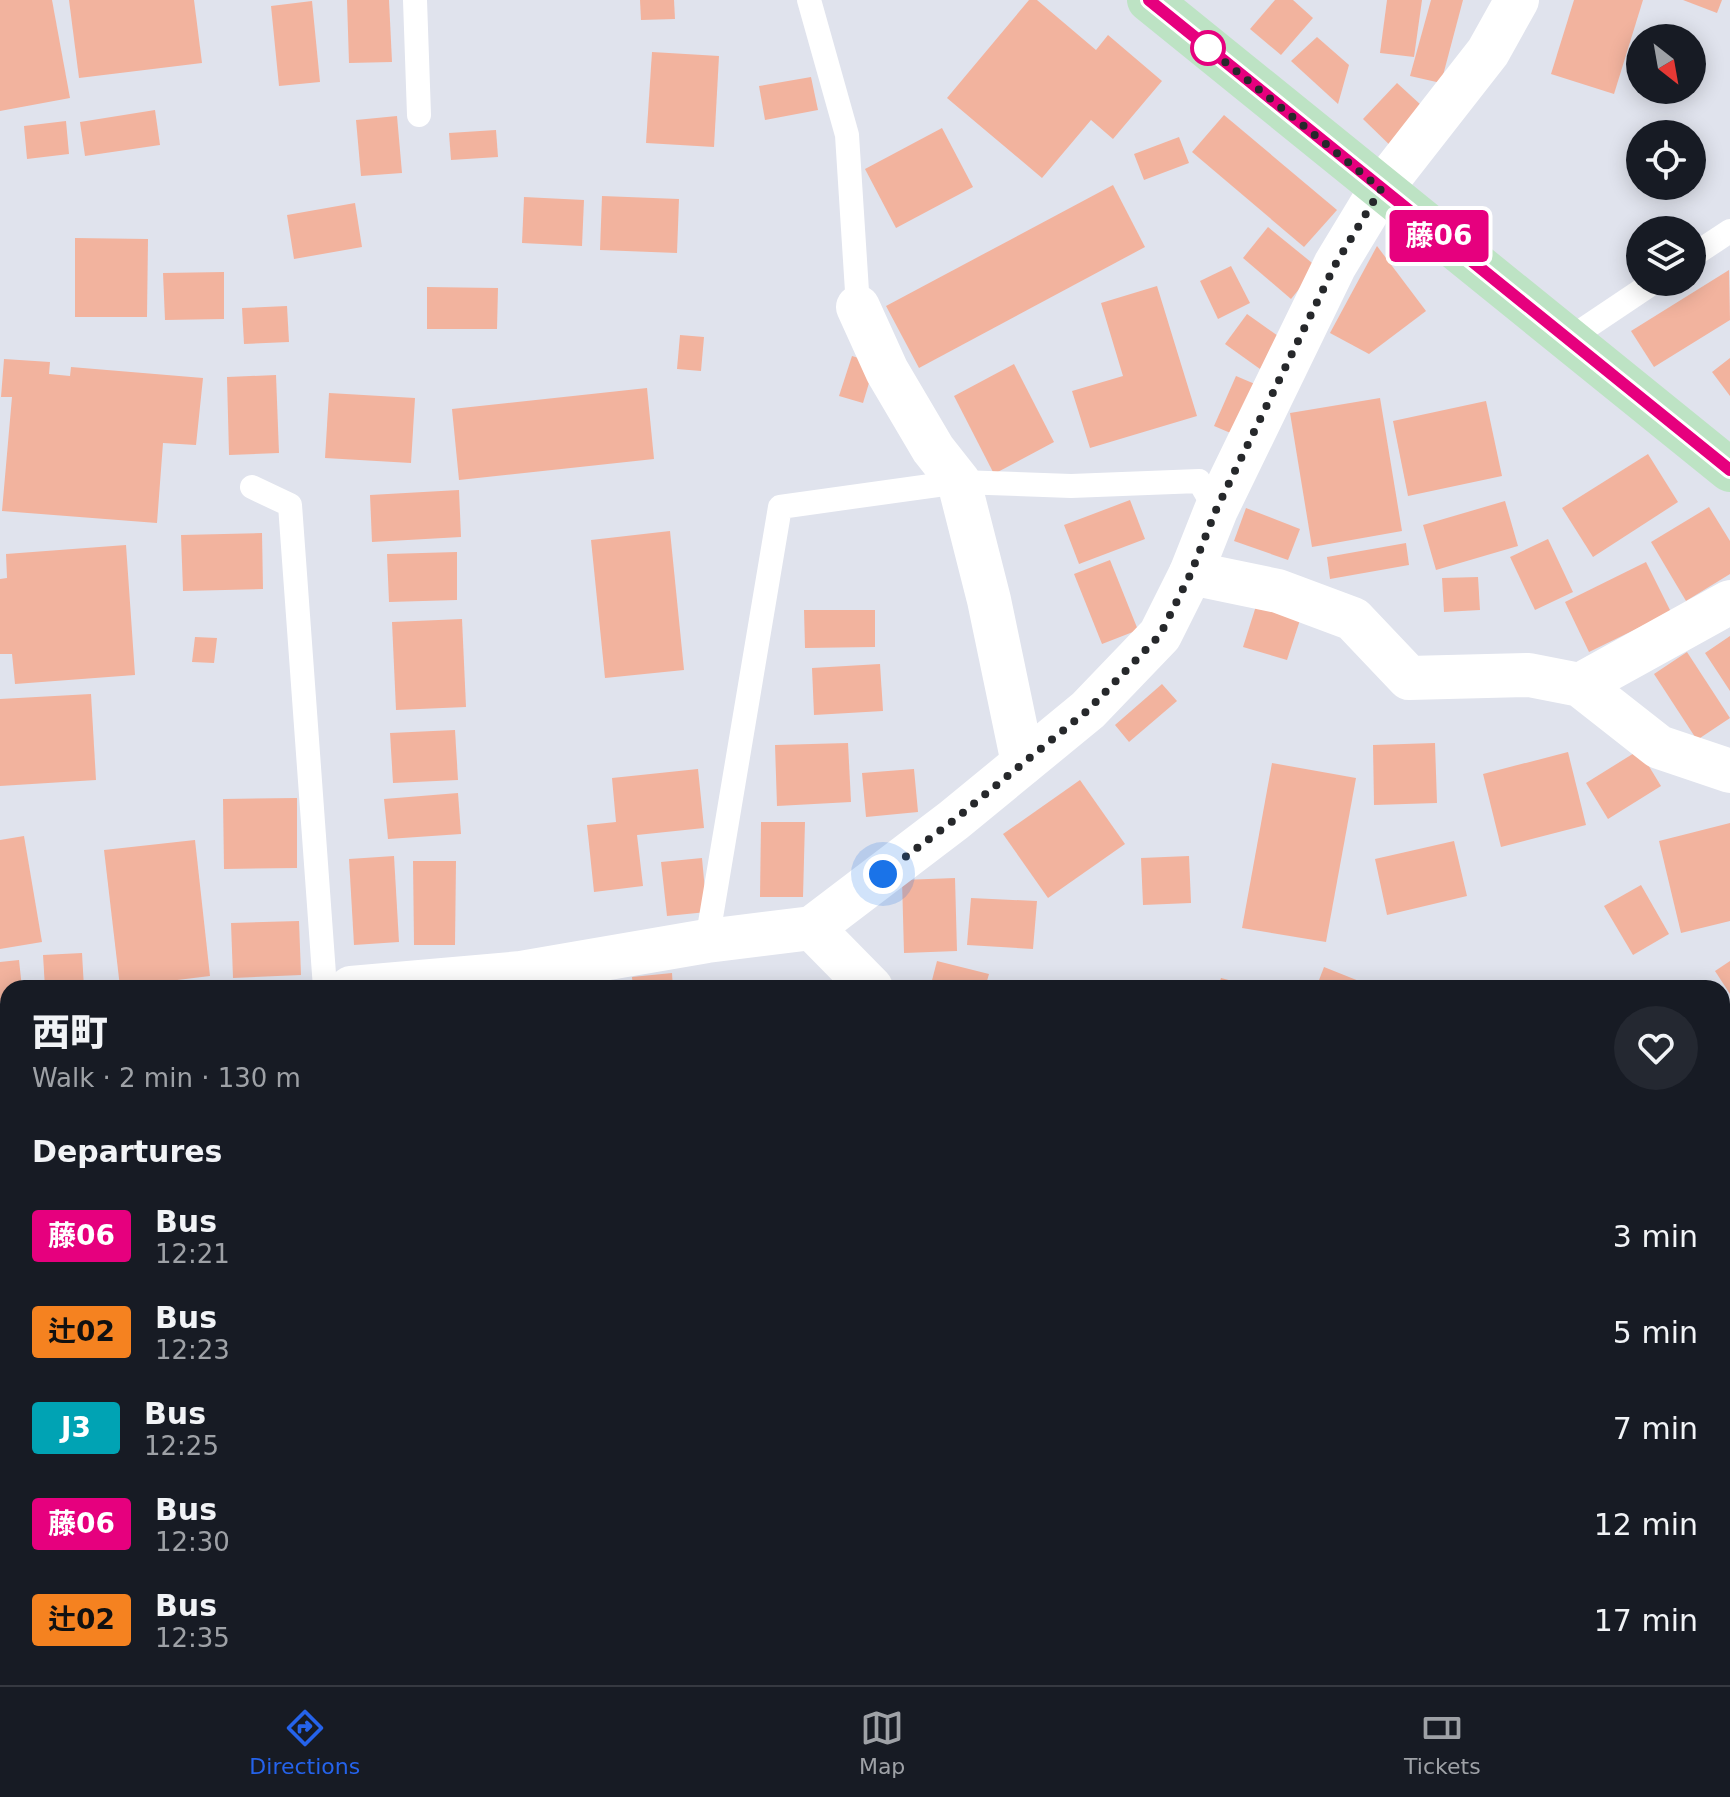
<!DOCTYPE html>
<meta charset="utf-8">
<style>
:root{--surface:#171b24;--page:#242831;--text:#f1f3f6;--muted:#9ea1a6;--line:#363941;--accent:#2563eb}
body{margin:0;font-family:"DejaVu Sans","Noto Sans JP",sans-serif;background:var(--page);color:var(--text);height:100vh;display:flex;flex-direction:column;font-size:30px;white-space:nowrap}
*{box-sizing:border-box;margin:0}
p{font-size:26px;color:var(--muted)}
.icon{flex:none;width:44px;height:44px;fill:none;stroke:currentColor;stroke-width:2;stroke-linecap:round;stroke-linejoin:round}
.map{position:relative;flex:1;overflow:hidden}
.side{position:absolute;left:0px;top:980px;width:1730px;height:706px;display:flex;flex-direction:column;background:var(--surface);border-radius:24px 24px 0 0;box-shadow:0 4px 20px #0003}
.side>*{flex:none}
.badge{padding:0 16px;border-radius:6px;font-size:28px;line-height:52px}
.needle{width:52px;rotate:149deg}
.controls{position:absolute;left:1626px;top:24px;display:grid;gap:16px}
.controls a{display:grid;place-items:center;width:80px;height:80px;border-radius:50%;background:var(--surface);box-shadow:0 4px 20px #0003;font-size:40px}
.you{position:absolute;width:40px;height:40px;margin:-20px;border:6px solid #fff;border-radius:50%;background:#1a73e8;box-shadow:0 0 0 12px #1a73e833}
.map>.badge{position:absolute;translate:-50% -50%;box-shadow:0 0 0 4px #fff}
h2{padding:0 32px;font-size:30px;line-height:72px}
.round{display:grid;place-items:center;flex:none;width:84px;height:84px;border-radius:42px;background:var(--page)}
.overview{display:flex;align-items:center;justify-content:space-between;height:136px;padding:0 32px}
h1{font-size:38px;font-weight:800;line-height:60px}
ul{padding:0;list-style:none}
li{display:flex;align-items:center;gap:24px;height:96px;padding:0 32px}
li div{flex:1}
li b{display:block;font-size:30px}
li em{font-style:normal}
li .badge{min-width:88px;font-weight:700;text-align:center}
.menu{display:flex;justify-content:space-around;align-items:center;height:112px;border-top:2px solid var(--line);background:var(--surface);font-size:22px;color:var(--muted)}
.menu a{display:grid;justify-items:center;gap:4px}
.menu .selected{color:var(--accent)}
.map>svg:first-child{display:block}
.green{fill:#a1aedf}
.building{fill:#f2b39e}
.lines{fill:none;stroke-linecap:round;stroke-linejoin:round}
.lane{stroke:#fff;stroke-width:24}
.street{stroke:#fff;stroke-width:44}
.secondary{stroke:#bde3c4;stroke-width:44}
.line-casing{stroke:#fff;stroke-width:18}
.line{stroke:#e6007e;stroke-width:12}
.walk{stroke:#26282b;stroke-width:8;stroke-dasharray:0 14.4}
.stop-dot{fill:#fff;stroke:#e6007e;stroke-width:4}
</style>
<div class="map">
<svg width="1730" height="1685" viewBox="0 0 1730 1685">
<rect width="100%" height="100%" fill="#e0e3ed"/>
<!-- green -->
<path class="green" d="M 339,1678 L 782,1678 L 782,1685 L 341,1685 Z"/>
<!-- building -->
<g class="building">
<path d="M 0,0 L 52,0 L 70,98 L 0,111 Z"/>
<path d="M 69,0 L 194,0 L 202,63 L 79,78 Z"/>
<path d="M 347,0 L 389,0 L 392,62 L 349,63 Z"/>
<path d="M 640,0 L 674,0 L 675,19 L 641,20 Z"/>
<path d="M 1029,0 L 1037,0 L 1096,50 L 1108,35 L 1162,81 L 1113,139 L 1091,120 L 1042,178 L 947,98 Z"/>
<path d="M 1275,0 L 1293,0 L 1313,18 L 1281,55 L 1250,29 Z"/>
<path d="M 1387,0 L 1422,0 L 1414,57 L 1380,53 Z"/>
<path d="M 1431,0 L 1463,0 L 1441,83 L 1410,76 Z"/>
<path d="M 1574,0 L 1643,0 L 1614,94 L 1551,74 Z"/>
<path d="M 1683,0 L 1722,0 L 1717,13 Z"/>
<path d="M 312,1 L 320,82 L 279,86 L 271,6 Z"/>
<path d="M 1317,37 L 1349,65 L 1338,104 L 1291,61 Z"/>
<path d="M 652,52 L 719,56 L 714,147 L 646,143 Z"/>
<path d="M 811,77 L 818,110 L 765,120 L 759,86 Z"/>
<path d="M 1397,83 L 1433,116 L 1398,153 L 1363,119 Z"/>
<path d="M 155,110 L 160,145 L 85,156 L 80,122 Z"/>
<path d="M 1224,115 L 1337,210 L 1304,247 L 1192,152 Z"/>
<path d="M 397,116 L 402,173 L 361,176 L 356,120 Z"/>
<path d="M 66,121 L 69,154 L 27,159 L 24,126 Z"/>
<path d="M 942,128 L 973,187 L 896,228 L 865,169 Z"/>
<path d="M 496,130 L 498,157 L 451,160 L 449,133 Z"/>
<path d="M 1179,137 L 1189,163 L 1144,180 L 1134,154 Z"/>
<path d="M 1113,185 L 1145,247 L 919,368 L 886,306 Z"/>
<path d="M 602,196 L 679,199 L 677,253 L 600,250 Z"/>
<path d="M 524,197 L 584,200 L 582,246 L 522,243 Z"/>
<path d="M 355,203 L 362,247 L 294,259 L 287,215 Z"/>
<path d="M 1268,227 L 1317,267 L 1291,299 L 1243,258 Z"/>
<path d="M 75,238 L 148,239 L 147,317 L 75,317 Z"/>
<path d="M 1377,246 L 1426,311 L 1369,354 L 1330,333 Z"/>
<path d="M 1231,266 L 1250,303 L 1218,319 L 1200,281 Z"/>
<path d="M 1729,270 L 1730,320 L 1654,367 L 1631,331 Z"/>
<path d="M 224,272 L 224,319 L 165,320 L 163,273 Z"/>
<path d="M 1157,286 L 1197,416 L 1090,448 L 1072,391 L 1123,376 L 1101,303 Z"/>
<path d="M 427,287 L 498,288 L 497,329 L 427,329 Z"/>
<path d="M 287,306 L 289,342 L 244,344 L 242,308 Z"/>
<path d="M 1247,314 L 1281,338 L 1260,369 L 1225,344 Z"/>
<path d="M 680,335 L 704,337 L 701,371 L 677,369 Z"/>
<path d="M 852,356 L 875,363 L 863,403 L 839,396 Z"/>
<path d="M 1730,358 L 1730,396 L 1712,372 Z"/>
<path d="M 4,359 L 50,362 L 49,374 L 70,376 L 71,367 L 203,378 L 196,445 L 163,443 L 157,523 L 2,511 L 12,397 L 1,397 Z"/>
<path d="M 1014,364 L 1054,442 L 994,474 L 954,396 Z"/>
<path d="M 276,375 L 279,453 L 229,455 L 227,377 Z"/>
<path d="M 1236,376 L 1262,387 L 1240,437 L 1214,426 Z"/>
<path d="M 647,388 L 654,459 L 459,480 L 452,409 Z"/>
<path d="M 329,393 L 415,398 L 411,463 L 325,458 Z"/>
<path d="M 1380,398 L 1402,531 L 1312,547 L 1290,413 Z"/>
<path d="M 1486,401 L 1502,476 L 1408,496 L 1393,421 Z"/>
<path d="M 1648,454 L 1678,502 L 1593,557 L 1562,508 Z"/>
<path d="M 459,490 L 461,537 L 372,542 L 370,495 Z"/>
<path d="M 1130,500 L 1145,539 L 1079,564 L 1064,525 Z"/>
<path d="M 1505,501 L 1518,546 L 1436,570 L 1423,525 Z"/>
<path d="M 1709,507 L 1730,541 L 1730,574 L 1686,601 L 1651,542 Z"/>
<path d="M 1246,508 L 1300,529 L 1288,560 L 1234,541 Z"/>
<path d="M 670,531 L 684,670 L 605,678 L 591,540 Z"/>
<path d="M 262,533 L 263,589 L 183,591 L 181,535 Z"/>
<path d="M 1548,539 L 1573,592 L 1535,610 L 1510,557 Z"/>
<path d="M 1406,543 L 1409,565 L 1330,579 L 1327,557 Z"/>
<path d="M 126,545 L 135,675 L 15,684 L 12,654 L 0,654 L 0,579 L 7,578 L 6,554 Z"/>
<path d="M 457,552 L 457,600 L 389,602 L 387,554 Z"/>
<path d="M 1110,560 L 1138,630 L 1102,644 L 1074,574 Z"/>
<path d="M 1646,562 L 1671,612 L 1589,652 L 1565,602 Z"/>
<path d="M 1478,577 L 1480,610 L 1444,612 L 1442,578 Z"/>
<path d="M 1257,603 L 1301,617 L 1287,660 L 1243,647 Z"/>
<path d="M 804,610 L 875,610 L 875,647 L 805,648 Z"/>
<path d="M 462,619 L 466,707 L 396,710 L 392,622 Z"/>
<path d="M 1730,636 L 1730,691 L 1705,653 Z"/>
<path d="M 195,637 L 217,638 L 214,663 L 192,662 Z"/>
<path d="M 1687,652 L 1730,718 L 1697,740 L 1654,674 Z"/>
<path d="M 880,664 L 883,711 L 814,715 L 812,668 Z"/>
<path d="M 1162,684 L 1177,701 L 1129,742 L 1115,725 Z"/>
<path d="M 91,694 L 96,780 L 0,786 L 0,699 Z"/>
<path d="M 455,730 L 458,780 L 393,783 L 390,733 Z"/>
<path d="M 848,743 L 851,802 L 777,806 L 775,745 Z"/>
<path d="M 1435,743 L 1437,803 L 1374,805 L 1373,745 Z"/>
<path d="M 1639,750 L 1661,786 L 1608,819 L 1586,783 Z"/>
<path d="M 1568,752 L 1586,825 L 1501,847 L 1483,774 Z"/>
<path d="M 1272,763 L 1356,778 L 1326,942 L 1242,928 Z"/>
<path d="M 698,769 L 704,828 L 637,835 L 643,886 L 594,892 L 587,825 L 616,822 L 612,778 Z"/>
<path d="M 914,769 L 918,812 L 866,817 L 862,773 Z"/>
<path d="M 1080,780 L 1125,844 L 1048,898 L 1003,834 Z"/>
<path d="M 458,793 L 461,834 L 388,839 L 384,799 Z"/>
<path d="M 297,798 L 297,868 L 224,869 L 223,799 Z"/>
<path d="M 761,822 L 805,822 L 803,897 L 760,897 Z"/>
<path d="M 1730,823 L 1730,921 L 1681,933 L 1659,841 Z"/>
<path d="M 24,836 L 42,942 L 0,949 L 0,840 Z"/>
<path d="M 195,840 L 210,976 L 120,987 L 104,850 Z"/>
<path d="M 1454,841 L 1467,896 L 1387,915 L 1375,859 Z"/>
<path d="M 394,856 L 399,942 L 354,945 L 349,859 Z"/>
<path d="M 1189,856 L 1191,903 L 1143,905 L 1141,858 Z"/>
<path d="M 702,858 L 707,912 L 667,916 L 661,862 Z"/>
<path d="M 413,861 L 456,861 L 455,945 L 414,945 Z"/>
<path d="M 955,878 L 957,951 L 904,953 L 902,880 Z"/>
<path d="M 1641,885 L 1669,934 L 1633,955 L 1604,906 Z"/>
<path d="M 971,898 L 1037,901 L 1033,949 L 967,945 Z"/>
<path d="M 299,921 L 301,975 L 233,978 L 231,923 Z"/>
<path d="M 82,953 L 84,988 L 45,988 L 43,955 Z"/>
<path d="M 19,960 L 22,988 L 8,988 L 8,1001 L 0,1002 L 0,962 Z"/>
<path d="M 937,961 L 989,974 L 985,988 L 930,988 Z"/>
<path d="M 1730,961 L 1730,994 L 1715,971 Z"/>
<path d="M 1324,967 L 1369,985 L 1368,988 L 1316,988 Z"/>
<path d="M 672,973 L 673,988 L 633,988 L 632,977 Z"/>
<path d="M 1221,978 L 1255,987 L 1254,988 L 1218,988 Z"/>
<path d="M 1684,981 L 1686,988 L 1660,988 L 1660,987 Z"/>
<path d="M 1722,1081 L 1730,1095 L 1730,1128 L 1724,1132 L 1730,1142 L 1730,1155 L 1722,1159 Z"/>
<path d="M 0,1091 L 8,1092 L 8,1268 L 0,1267 Z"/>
<path d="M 1722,1281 L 1730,1294 L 1730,1380 L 1722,1386 Z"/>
<rect x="0" y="1292" width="8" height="35"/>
<path d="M 0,1363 L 8,1364 L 8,1416 L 0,1415 Z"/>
<path d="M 1730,1447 L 1730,1538 L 1722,1525 L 1722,1452 Z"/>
<path d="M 122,1678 L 193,1678 L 180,1685 L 126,1685 Z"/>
<rect x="803" y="1678" width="60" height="7"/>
<rect x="917" y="1678" width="65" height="7"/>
<path d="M 1051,1678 L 1100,1678 L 1098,1685 L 1049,1685 Z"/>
<path d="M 1243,1678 L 1323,1678 L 1331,1681 L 1329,1685 L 1241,1685 Z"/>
<path d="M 1566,1678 L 1588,1678 L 1591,1685 L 1551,1685 Z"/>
<path d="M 1605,1678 L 1675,1678 L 1678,1684 L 1601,1685 L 1599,1681 Z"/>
</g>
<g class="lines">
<!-- lane -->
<g class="lane">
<path d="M 415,0 L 419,115"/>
<path d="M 809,0 L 847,135 L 858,307"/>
<path d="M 1692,256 L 1730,231"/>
<path d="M 1569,339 L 1654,282"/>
<path d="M 252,487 L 290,505 L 325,988"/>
<path d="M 707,941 L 780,507 L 959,482 L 1071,486 L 1199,481 L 1216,510"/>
<path d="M 1722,1199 L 1730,1196"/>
</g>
<!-- street -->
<g class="street">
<path d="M 858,307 L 887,371 L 933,449 L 959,482 L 989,600 L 1023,763"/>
<path d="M 1191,573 L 1278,591 L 1353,619 L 1409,678 L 1529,675 L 1580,685 L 1659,747 L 1730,771"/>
<path d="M 1580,685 L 1730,602"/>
<path d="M 812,928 L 871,988"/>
<path d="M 351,988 L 521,973 L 707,941 L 812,928 L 954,820 L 1088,710 L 1160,635 L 1191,573 L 1216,510 L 1335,265 L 1381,189 L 1488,52 L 1517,0"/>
<path d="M 0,1031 L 8,1032"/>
<path d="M 889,1678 L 889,1685"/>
<path d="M 1702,1678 L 1709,1685"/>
<path d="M 295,1685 L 312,1678"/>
</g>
<!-- secondary -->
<path class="secondary" d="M 1149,0 L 1730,470"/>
</g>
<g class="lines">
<defs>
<path id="line" d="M 1149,0 L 1730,470"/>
</defs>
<!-- line casing -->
<use href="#line" class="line-casing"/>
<!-- line -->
<use href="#line" class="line"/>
<!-- walk -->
<path class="walk" d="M 883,874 L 954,820 L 1088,710 L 1160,635 L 1191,573 L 1216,510 L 1335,265 L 1381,189 L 1208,48"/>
</g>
<!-- markers -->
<circle class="stop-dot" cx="1208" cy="48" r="16"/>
</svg>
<div class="controls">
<a><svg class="needle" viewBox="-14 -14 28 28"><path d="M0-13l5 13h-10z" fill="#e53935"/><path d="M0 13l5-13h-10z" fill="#9ea1a6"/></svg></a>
<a><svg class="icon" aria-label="locate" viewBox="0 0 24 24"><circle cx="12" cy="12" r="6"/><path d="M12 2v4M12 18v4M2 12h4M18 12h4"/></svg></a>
<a><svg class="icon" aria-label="layers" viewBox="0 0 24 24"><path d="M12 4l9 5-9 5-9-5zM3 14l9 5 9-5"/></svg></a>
</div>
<div class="you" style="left:883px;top:874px"></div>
<b class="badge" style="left:1439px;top:236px;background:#e6007e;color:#fff">藤06</b>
<section class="side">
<div class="overview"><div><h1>西町</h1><p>Walk · 2 min · 130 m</p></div><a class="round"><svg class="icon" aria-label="heart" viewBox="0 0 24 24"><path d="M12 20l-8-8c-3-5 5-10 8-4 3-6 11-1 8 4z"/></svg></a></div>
<h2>Departures</h2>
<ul>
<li><span class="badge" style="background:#e6007e;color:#fff">藤06</span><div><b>Bus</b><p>12:21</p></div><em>3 min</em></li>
<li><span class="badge" style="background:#f58220;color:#111">辻02</span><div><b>Bus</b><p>12:23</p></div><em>5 min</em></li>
<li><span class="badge" style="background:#00a3b4;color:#fff">J3</span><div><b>Bus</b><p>12:25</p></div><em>7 min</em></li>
<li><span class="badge" style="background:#e6007e;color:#fff">藤06</span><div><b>Bus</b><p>12:30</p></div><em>12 min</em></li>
<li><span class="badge" style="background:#f58220;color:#111">辻02</span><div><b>Bus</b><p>12:35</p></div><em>17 min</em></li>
</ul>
</section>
</div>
<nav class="menu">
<a class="selected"><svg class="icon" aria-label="directions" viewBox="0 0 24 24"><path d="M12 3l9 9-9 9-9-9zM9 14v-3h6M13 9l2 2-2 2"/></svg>Directions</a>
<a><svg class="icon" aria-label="map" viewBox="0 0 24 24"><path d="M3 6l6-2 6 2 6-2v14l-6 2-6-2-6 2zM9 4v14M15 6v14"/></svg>Map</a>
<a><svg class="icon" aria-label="tickets" viewBox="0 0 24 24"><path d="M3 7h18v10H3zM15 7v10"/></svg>Tickets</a>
</nav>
